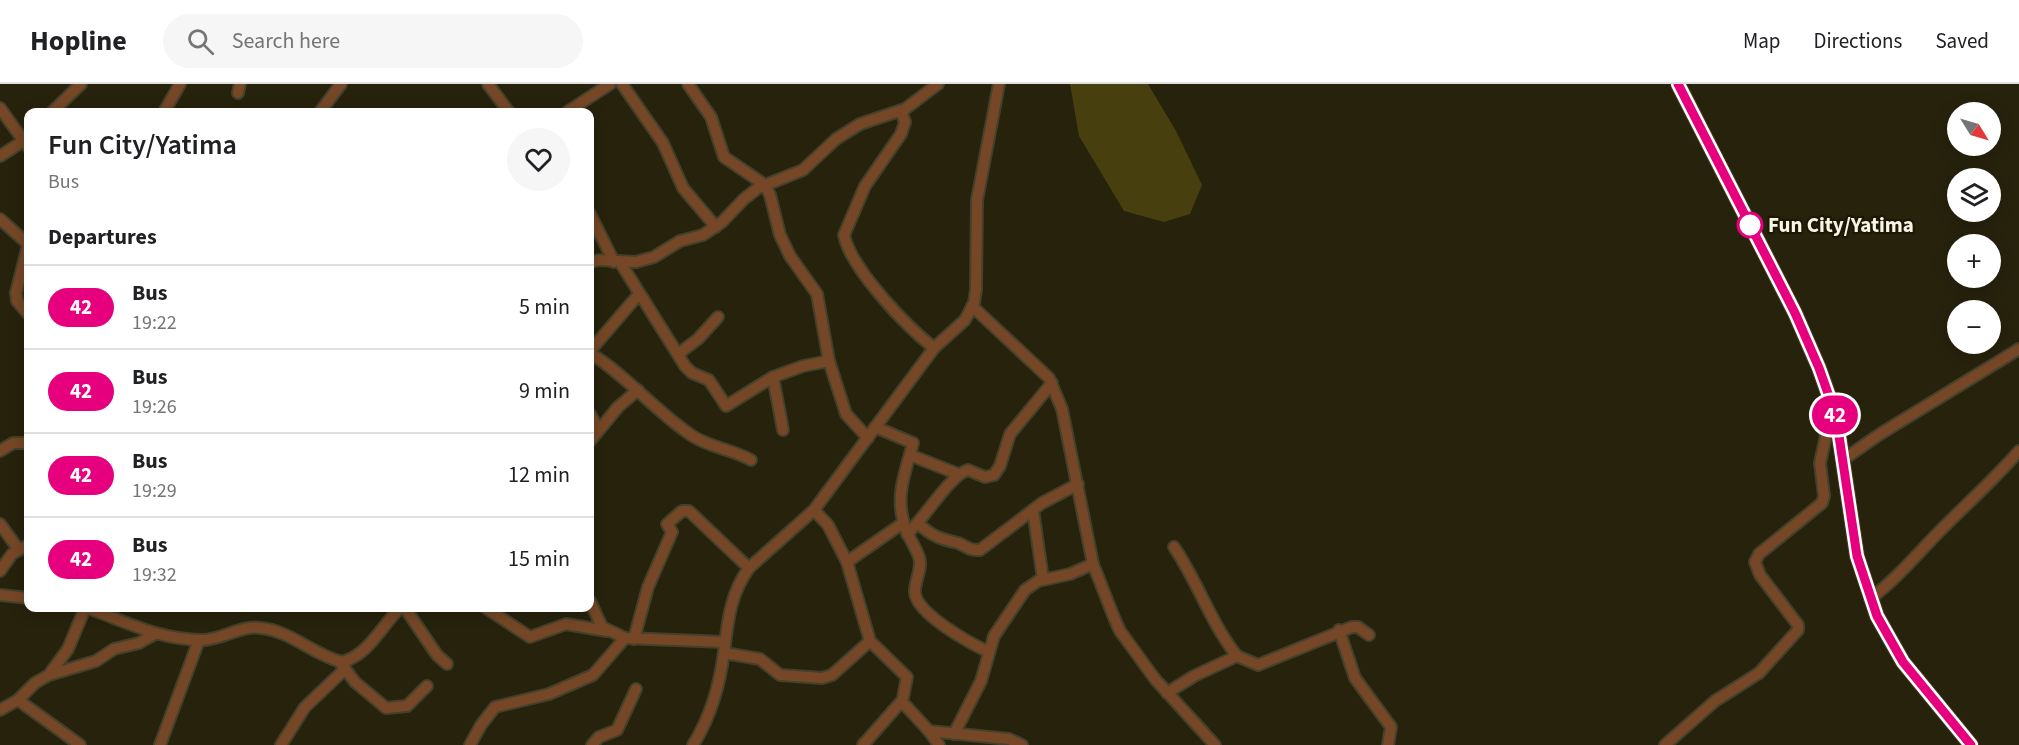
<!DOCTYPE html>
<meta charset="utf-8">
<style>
:root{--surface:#fff;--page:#f6f6f6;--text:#202124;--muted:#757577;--line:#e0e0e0}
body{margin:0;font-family:"Source Sans 3",sans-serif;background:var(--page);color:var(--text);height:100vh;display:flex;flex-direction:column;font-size:22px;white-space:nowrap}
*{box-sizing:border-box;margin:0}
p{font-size:20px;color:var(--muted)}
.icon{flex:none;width:33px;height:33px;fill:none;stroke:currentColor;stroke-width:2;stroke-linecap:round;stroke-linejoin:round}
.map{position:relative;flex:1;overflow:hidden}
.side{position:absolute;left:24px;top:24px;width:570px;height:504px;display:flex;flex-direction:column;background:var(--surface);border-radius:12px;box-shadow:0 3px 15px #0003}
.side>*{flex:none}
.badge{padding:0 12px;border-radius:20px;font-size:21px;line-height:39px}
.needle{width:39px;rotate:127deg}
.fabs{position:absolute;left:1947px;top:18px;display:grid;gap:12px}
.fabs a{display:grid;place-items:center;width:54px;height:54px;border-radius:50%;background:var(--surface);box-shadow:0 3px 15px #0003;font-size:30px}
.map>.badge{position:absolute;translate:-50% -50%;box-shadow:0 0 0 3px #fff}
h2{padding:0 24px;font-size:22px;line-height:54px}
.round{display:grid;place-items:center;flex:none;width:63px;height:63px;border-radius:32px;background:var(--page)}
.overview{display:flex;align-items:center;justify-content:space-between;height:102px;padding:0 24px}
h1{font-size:28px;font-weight:600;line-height:45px}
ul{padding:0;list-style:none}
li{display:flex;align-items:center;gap:18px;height:84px;padding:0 24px;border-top:2px solid var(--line)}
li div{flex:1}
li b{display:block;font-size:22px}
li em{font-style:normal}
li .badge{min-width:66px;font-weight:700;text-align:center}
header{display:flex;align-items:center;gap:36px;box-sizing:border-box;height:84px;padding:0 30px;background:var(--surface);border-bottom:2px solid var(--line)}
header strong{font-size:28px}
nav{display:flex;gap:33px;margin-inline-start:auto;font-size:21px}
.search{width:420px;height:54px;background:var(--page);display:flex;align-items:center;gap:15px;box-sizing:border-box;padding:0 21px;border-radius:33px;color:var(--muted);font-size:22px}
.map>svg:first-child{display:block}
.green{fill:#483f0f}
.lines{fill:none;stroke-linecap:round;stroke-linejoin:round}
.minor-casing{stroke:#43402b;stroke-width:14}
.major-casing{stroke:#43402b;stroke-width:16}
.minor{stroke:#754726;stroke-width:10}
.major{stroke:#c8690f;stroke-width:14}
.line-casing{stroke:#fff;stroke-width:14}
.line{stroke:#e6007e;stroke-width:9}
.stop-dot{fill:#fff;stroke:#e6007e;stroke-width:3}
.labels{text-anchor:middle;stroke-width:4.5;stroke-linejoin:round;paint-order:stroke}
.stop-label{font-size:21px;font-weight:bold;fill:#f7f5e8;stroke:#1c1804;text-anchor:start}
</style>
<header>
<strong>Hopline</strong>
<div class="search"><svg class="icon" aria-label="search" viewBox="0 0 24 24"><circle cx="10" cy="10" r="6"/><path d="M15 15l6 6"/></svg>Search here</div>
<nav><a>Map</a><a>Directions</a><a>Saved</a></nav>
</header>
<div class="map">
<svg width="2019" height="661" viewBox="0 0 2019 661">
<rect width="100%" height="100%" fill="#26220c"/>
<!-- green -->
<path class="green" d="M 1070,0 L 1148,0 L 1176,47 L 1202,101 L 1190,130 L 1164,138 L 1124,127 L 1079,52 Z"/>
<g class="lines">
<defs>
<g id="minor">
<path d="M 488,0 L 509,28"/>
<path d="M 622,0 L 663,59 L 683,104 L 716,143"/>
<path d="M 688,0 L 711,33 L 724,73 L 765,101 L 770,111 L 780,151 L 790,172 L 817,210 L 829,277"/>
<path d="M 238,9 L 240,0"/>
<path d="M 0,24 L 28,63"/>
<path d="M 901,27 L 905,38 L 901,50 L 865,102 L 844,151 C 851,185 907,243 934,264"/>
<path d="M 52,28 L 81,0"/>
<path d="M 164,28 L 180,0"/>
<path d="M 320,28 L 341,0"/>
<path d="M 567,28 L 610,0"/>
<path d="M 0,72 L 28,54"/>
<path d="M 590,130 L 614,178"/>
<path d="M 0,135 L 28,160"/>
<path d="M 28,161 L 16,209 L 17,217 L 28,230"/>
<path d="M 590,178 L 599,176 L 636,178 L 654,173 L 680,157 L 703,151 L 722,138 L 744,115 L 758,104 L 803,86 L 836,55 L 860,40 L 905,25 L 938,0"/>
<path d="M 620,178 L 685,282 L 692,289 L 709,296 L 726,322 L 773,293 L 803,282 L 829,277 L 846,330 L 868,354"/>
<path d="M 972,222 L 1049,294 L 1062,325 L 1093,480 L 1115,536 L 1120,547 L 1155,595 L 1215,661"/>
<path d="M 590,267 L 639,210"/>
<path d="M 590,269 C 627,292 655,327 691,351 C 710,364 732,365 751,376"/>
<path d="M 678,270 L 698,255 L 718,233"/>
<path d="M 773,293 L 783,346"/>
<path d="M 590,330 L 595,339 L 594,351"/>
<path d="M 875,343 L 913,359 C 906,387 895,410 904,440 C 907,452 915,461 919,473 C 923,485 914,497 915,509 C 917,530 971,560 989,568"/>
<path d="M 590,357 L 618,323 L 638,306"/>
<path d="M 0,367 L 13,359 L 28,359"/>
<path d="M 910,371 L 958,390"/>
<path d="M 1844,375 L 1880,350 L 2019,265"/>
<path d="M 814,426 L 828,441 L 847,478 L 870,557 L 907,593 L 902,619"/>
<path d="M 1033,426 L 1043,495"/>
<path d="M 0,440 L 19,466"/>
<path d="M 919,440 C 931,452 941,455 958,459 C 967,462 969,467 980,466 L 1042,419 L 1078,400"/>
<path d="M 907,450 C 924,435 951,390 968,386 L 985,393 L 994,391 L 1000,382 L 1010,350 L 1052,299"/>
<path d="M 1174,463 C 1198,498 1210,538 1237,572"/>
<path d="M 847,478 L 903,439"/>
<path d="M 0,487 L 12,470 L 28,461"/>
<path d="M 0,511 L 28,514"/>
<path d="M 1870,515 C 1894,497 1913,475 1934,453 C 1962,424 1992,398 2019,367"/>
<path d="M 590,517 L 602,543 L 625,554 L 725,558"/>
<path d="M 87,524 C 125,537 159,556 202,556 C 222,556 240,541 261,544 C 291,547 313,571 342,578 C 369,571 382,541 400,524"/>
<path d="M 405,524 L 437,571 L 447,580"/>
<path d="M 486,524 L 530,553 L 566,540 L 607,547"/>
<path d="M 1339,546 L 1355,594 L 1391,643 L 1388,661"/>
<path d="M 634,555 L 648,503 L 672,448 L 667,440 L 682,427 L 689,427 L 749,484"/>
<path d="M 724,569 L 760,575 L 780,591 L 822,594 L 832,591 L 870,557"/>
<path d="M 339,577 L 355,598 L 386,624 L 407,622 L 427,602"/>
<path d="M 51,588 L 68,565 L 85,524"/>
<path d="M 1167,609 L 1194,592 L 1237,572 L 1258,581 L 1352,543 L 1358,543 L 1369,551"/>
<path d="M 18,616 L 80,661"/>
<path d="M 0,626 L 18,616 L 35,599 L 49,591 L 96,577 L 114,565 L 139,559 L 155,550"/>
<path d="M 929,647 L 939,661"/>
<path d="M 954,650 L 981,597 L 994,552 L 1025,506 L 1038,497 L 1070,490 L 1093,480"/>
<path d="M 160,661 L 199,556"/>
<path d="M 281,661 L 305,623 L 345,585"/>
<path d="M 470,661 L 481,641 L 495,623 L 549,610 L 593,591 L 625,554"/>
<path d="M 592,661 L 599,653 L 617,646 L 636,605"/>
<path d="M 693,661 C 710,634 720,599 724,568 C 728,537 730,510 749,484 L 814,426 L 934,264 L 965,236 L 974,219 L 976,206 L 977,116 L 999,0"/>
<path d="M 863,661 L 900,619 L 906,622 L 929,647 L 1009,655 L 1022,661"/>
<path d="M 1665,661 L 1715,617 L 1759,589 L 1798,546 L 1798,541 L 1760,491 L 1755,478 L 1759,470 L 1822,419 L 1824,412 L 1820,379 L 1832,324"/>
</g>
<path id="major" d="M 1678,0 L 1795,229 L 1819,284 L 1836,332 L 1857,472 L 1877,532 L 1903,578 L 1971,661"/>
</defs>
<!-- minor casing -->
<use href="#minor" class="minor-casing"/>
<!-- major casing -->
<use href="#major" class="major-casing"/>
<!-- minor -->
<use href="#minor" class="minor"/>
<!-- major -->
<use href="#major" class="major"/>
</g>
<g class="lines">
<defs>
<path id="line" d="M 1678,0 L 1795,229 L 1819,284 L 1836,332 L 1857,472 L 1877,532 L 1903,578 L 1971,661"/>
</defs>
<!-- line casing -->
<use href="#line" class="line-casing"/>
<!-- line -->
<use href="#line" class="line"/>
</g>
<!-- markers -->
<circle class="stop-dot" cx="1750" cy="141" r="12"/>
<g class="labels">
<!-- stop labels -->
<g class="stop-label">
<text x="1768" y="148">Fun City/Yatima</text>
</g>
</g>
</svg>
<div class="fabs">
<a><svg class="needle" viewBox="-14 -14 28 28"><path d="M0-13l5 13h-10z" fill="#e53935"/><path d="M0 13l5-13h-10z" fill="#757577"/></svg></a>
<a><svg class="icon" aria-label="layers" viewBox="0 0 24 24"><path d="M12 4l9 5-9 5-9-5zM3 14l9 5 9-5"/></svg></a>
<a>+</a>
<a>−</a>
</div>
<b class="badge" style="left:1835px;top:331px;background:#e6007e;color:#fff">42</b>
<section class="side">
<div class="overview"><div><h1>Fun City/Yatima</h1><p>Bus</p></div><a class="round"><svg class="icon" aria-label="heart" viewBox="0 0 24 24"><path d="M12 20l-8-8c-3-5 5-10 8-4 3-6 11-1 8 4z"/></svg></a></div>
<h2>Departures</h2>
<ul>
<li><span class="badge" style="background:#e6007e;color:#fff">42</span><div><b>Bus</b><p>19:22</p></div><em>5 min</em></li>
<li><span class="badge" style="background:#e6007e;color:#fff">42</span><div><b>Bus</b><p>19:26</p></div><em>9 min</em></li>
<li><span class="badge" style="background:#e6007e;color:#fff">42</span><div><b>Bus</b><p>19:29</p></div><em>12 min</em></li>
<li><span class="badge" style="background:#e6007e;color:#fff">42</span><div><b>Bus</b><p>19:32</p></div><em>15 min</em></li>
</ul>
</section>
</div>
